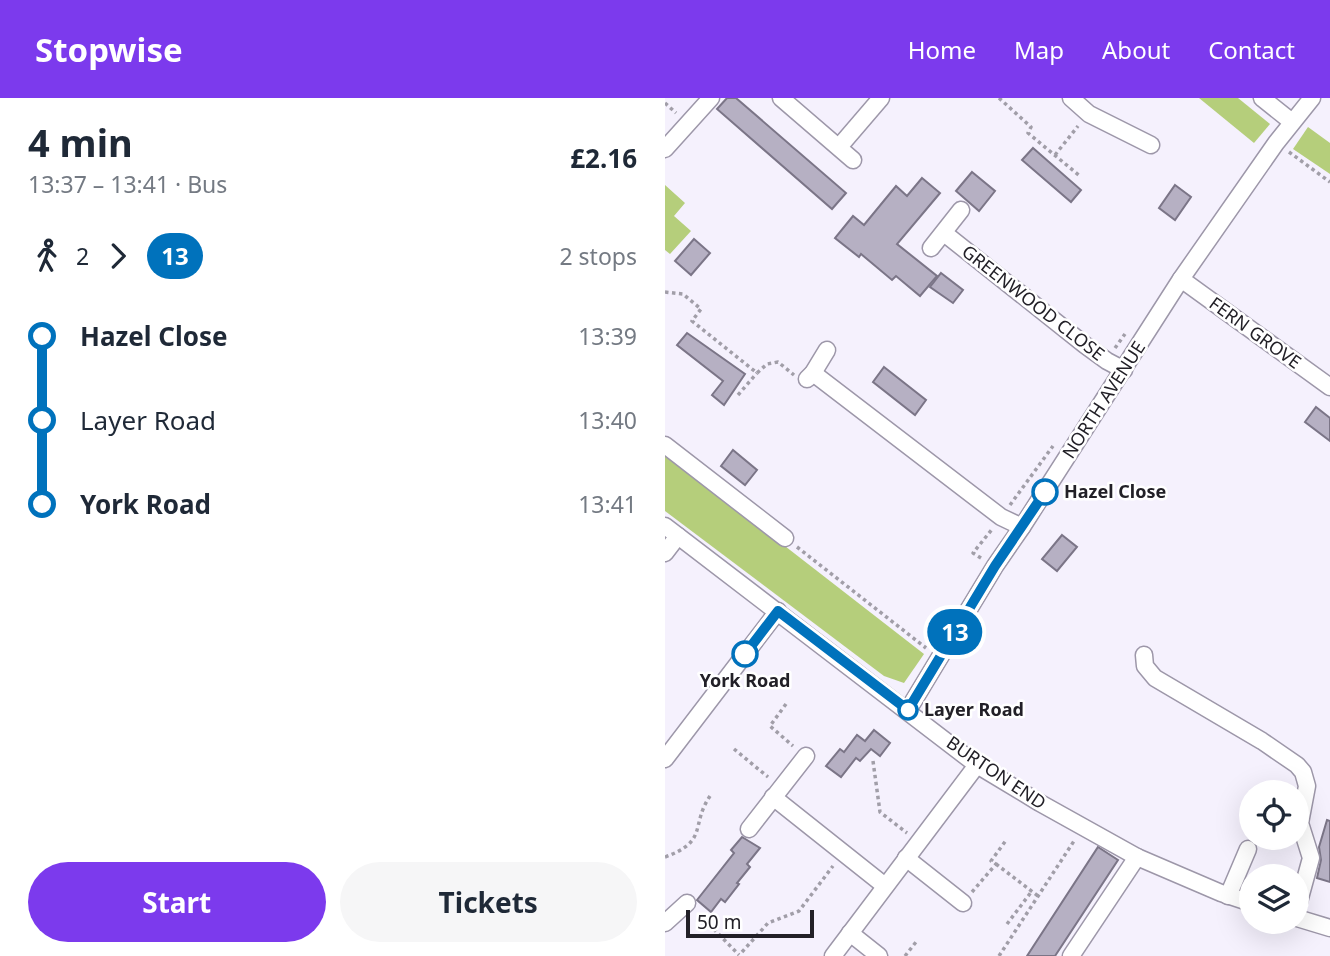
<!DOCTYPE html>
<meta charset="utf-8">
<style>
:root{--surface:#fff;--page:#f6f6f7;--text:#1f2937;--muted:#747a83;--accent:#7c3aed}
body{margin:0;font-family:"Noto Sans",sans-serif;background:var(--page);color:var(--text);height:100vh;display:flex;flex-direction:column;font-size:26px;white-space:nowrap}
*{box-sizing:border-box;margin:0}
p{font-size:23px;color:var(--muted)}
.icon{flex:none;width:38px;height:38px;fill:none;stroke:currentColor;stroke-width:2;stroke-linecap:round;stroke-linejoin:round}
.map{position:relative;flex:1;overflow:hidden}
.details{display:flex;flex-direction:column;background:var(--surface);width:665px}
.details>*{flex:none}
.badge{padding:0 14px;border-radius:23px;font-size:24px;line-height:46px}
.tools{position:absolute;left:574px;top:682px;display:grid;gap:14px}
.tools a{display:grid;place-items:center;width:70px;height:70px;border-radius:50%;background:var(--surface);box-shadow:0 7px 28px #0002;font-size:35px}
.scale{position:absolute;left:21px;bottom:18px;width:128px;box-sizing:border-box;padding-left:7px;border:4px solid #222027;border-top:0;font-size:19px;line-height:24px;white-space:nowrap;color:#222027;-webkit-text-stroke:5px #fff;paint-order:stroke}
.map>.badge{position:absolute;translate:-50% -50%;box-shadow:0 0 0 4px #fff}
.legs{display:flex;align-items:center;gap:10px;height:77px;padding:0 28px;font-size:23px}
.legs p{margin-inline-start:auto}
.headline{display:flex;align-items:center;justify-content:space-between;height:119px;padding:0 28px}
h1{font-size:38px;font-weight:700;line-height:52px}
.button{display:flex;gap:14px;margin-top:auto;padding:14px 28px}
.button a{flex:1;height:80px;border-radius:42px;background:var(--accent);color:#fff;font-size:28px;font-weight:700;line-height:80px;text-align:center}
.button a+a{background:var(--page);color:var(--text)}
ul{padding:0 28px;list-style:none}
li{display:flex;align-items:center;gap:24px;height:84px;font-size:26px}
li i{display:grid;place-items:center;width:10px;height:100%;margin:0 9px;background:currentColor}
li i::after{content:'';width:18px;height:18px;margin:-9px;border:5px solid;border-radius:50%;background:var(--surface)}
li p{margin-inline-start:auto}
li:first-child i{background:linear-gradient(#0000 50%,currentColor 0)}
li:last-child i{background:linear-gradient(currentColor 50%,#0000 0)}
header{display:flex;align-items:center;gap:42px;box-sizing:border-box;height:98px;padding:0 35px;background:var(--accent);color:#fff}
header strong{font-size:33px}
nav{display:flex;gap:38px;margin-inline-start:auto;font-size:24px}
main{display:flex;flex:1;min-height:0}
.map>svg:first-child{display:block}
.green{fill:#b5ce7b}
.building{fill:#b6b0c3;stroke:#7b7587;stroke-width:2}
.lines{fill:none;stroke-linecap:round;stroke-linejoin:round}
.minor-casing{stroke:#9d97a9;stroke-width:19}
.path{stroke:#a19ea8;stroke-width:3.5;stroke-dasharray:3.5 3.5;stroke-linecap:butt}
.minor{stroke:#fff;stroke-width:16}
.line-1-casing{stroke:#fff;stroke-width:16}
.line-1{stroke:#0072bc;stroke-width:10}
.stop-1-dot{fill:#fff;stroke:#0072bc;stroke-width:3.5}
.labels{text-anchor:middle;stroke-width:5;stroke-linejoin:round;paint-order:stroke}
.street-label{font-size:18px;fill:#222027;stroke:#fff}
.stop-label{font-size:18px;font-weight:bold;fill:#222027;stroke:#fff;text-anchor:start}
</style>
<header>
<strong>Stopwise</strong>
<nav><a>Home</a><a>Map</a><a>About</a><a>Contact</a></nav>
</header>
<main>
<section class="details">
<div class="headline"><div><h1>4 min</h1><p>13:37 – 13:41 · Bus</p></div><b>£2.16</b></div>
<div class="legs"><svg class="icon" aria-label="walk" viewBox="0 0 24 24"><circle cx="13" cy="4" r="2"/><path d="M13 8l-2 6 4 7M11 14l-3 7M7 12l3-4h3l4 4"/></svg>2<svg class="icon" aria-label="forward" viewBox="0 0 24 24"><path d="M9 5l7 7-7 7"/></svg><b class="badge" style="background:#0072bc;color:#fff">13</b><p>2 stops</p></div>
<ul>
<li><i style="color:#0072bc"></i><b>Hazel Close</b><p>13:39</p></li>
<li><i style="color:#0072bc"></i><span>Layer Road</span><p>13:40</p></li>
<li><i style="color:#0072bc"></i><b>York Road</b><p>13:41</p></li>
</ul>
<div class="button"><a>Start</a><a>Tickets</a></div>
</section>
<div class="map">
<svg width="665" height="858" viewBox="0 0 665 858">
<rect width="100%" height="100%" fill="#f5f1fd"/>
<!-- green -->
<g class="green">
<path d="M 534,0 L 573,0 L 605,26 L 589,45 Z"/>
<path d="M 643,29 L 665,45 L 665,76 L 628,51 Z"/>
<path d="M 0,87 L 20,105 L 9,118 L 26,133 L 5,156 L 0,152 Z"/>
<path d="M 0,355 L 259,556 L 239,585 L 219,578 L 0,413 Z"/>
</g>
<!-- building -->
<g class="building">
<path d="M 62,0 L 71,0 L 181,95 L 167,111 L 52,11 Z"/>
<path d="M 368,50 L 416,92 L 406,104 L 357,62 Z"/>
<path d="M 307,74 L 330,93 L 314,113 L 291,93 Z"/>
<path d="M 257,80 L 275,95 L 232,146 L 272,178 L 255,198 L 231,178 L 227,182 L 196,156 L 194,159 L 170,140 L 188,118 L 199,127 L 231,88 L 242,98 Z"/>
<path d="M 510,87 L 526,99 L 510,122 L 494,110 Z"/>
<path d="M 29,141 L 45,155 L 26,177 L 10,163 Z"/>
<path d="M 276,175 L 298,192 L 288,205 L 265,189 Z"/>
<path d="M 22,235 L 80,276 L 59,307 L 47,297 L 58,283 L 12,247 Z"/>
<path d="M 219,269 L 261,302 L 250,317 L 208,284 Z"/>
<path d="M 651,309 L 665,320 L 665,343 L 640,324 Z"/>
<path d="M 68,352 L 92,372 L 80,387 L 56,368 Z"/>
<path d="M 397,437 L 412,449 L 392,473 L 377,461 Z"/>
<path d="M 209,632 L 225,645 L 215,658 L 206,651 L 195,663 L 191,660 L 176,679 L 161,668 L 175,651 L 179,654 L 192,637 L 200,643 Z"/>
<path d="M 662,722 L 665,723 L 665,784 L 652,780 L 656,762 L 654,749 Z"/>
<path d="M 77,739 L 95,750 L 82,766 L 85,769 L 72,785 L 74,786 L 60,804 L 56,801 L 46,814 L 32,802 L 69,755 L 66,752 Z"/>
<path d="M 433,749 L 453,762 L 390,858 L 362,858 Z"/>
</g>
<g class="lines">
<defs>
<g id="minor">
<path d="M 116,0 L 188,62"/>
<path d="M 406,0 L 424,16 L 486,47"/>
<path d="M 597,0 L 627,24"/>
<path d="M 174,49 L 216,0"/>
<path d="M 0,51 L 46,0"/>
<path d="M 279,135 L 420,247 L 442,263 L 459,272"/>
<path d="M 266,150 L 296,112"/>
<path d="M 516,181 L 665,289"/>
<path d="M 148,275 L 336,419 L 357,429"/>
<path d="M 142,281 L 148,275 L 162,252"/>
<path d="M 0,347 L 120,440"/>
<path d="M 0,428 L 312,667 L 375,705 L 472,759 L 556,795 L 586,805"/>
<path d="M 0,455 L 13,438"/>
<path d="M 479,557 L 480,568 L 490,580 L 597,643 L 632,667 L 638,674 L 642,688 L 635,725 L 646,760 L 632,811"/>
<path d="M 243,612 L 330,468 L 357,429 L 516,181 L 611,45 L 647,0"/>
<path d="M 0,661 L 113,513"/>
<path d="M 108,699 L 220,788"/>
<path d="M 84,731 L 141,658"/>
<path d="M 241,760 L 298,805"/>
<path d="M 563,798 L 583,751"/>
<path d="M 632,820 L 665,830"/>
<path d="M 0,825 L 22,805"/>
<path d="M 185,835 L 214,858"/>
<path d="M 168,858 L 312,667"/>
<path d="M 406,858 L 472,759"/>
</g>
</defs>
<!-- minor casing -->
<use href="#minor" class="minor-casing"/>
<!-- path -->
<g class="path">
<path d="M 334,0 L 366,29 L 363,35 L 416,79"/>
<path d="M 0,5 L 11,15"/>
<path d="M 624,54 L 665,84"/>
<path d="M 390,57 L 413,28"/>
<path d="M 0,194 L 18,196 L 36,211 L 27,223 L 92,275 L 102,266 L 113,264 L 129,277"/>
<path d="M 450,250 L 460,236"/>
<path d="M 73,297 L 92,275"/>
<path d="M 345,407 L 388,348"/>
<path d="M 132,449 L 261,550"/>
<path d="M 316,460 L 308,455 L 328,430"/>
<path d="M 121,606 L 105,628 L 128,648"/>
<path d="M 69,651 L 103,679"/>
<path d="M 208,663 L 215,714 L 242,735"/>
<path d="M 0,759 C 44,743 25,728 45,698"/>
<path d="M 331,766 L 373,798"/>
<path d="M 307,794 L 331,766 L 326,763 L 342,741"/>
<path d="M 34,816 L 74,857"/>
<path d="M 342,826 L 367,793"/>
<path d="M 77,854 L 103,825 L 134,813 L 168,768"/>
<path d="M 240,858 L 251,844"/>
<path d="M 334,858 L 409,743"/>
</g>
<!-- minor -->
<use href="#minor" class="minor"/>
</g>
<g class="lines">
<defs>
<path id="line-1" d="M 80,556 L 113,513 L 243,612 L 330,468 L 380,394"/>
</defs>
<!-- line-1 casing -->
<use href="#line-1" class="line-1-casing"/>
<!-- line-1 -->
<use href="#line-1" class="line-1"/>
</g>
<!-- markers -->
<g class="stop-1-dot">
<circle cx="380" cy="394" r="12"/>
<circle cx="80" cy="556" r="12"/>
<circle cx="243" cy="612" r="9"/>
</g>
<g class="labels">
<!-- street labels -->
<g class="street-label">
<text transform="translate(368 205) rotate(38)" y="6">GREENWOOD CLOSE</text>
<text transform="translate(590 235) rotate(36)" y="6">FERN GROVE</text>
<text transform="translate(439 302) rotate(-57)" y="6">NORTH AVENUE</text>
<text transform="translate(331 675) rotate(34)" y="6">BURTON END</text>
</g>
<!-- stop labels -->
<g class="stop-label">
<text x="399" y="400">Hazel Close</text>
<text x="80" y="589" text-anchor="middle">York Road</text>
<text x="259" y="618">Layer Road</text>
</g>
</g>
</svg>
<div class="tools">
<a><svg class="icon" aria-label="locate" viewBox="0 0 24 24"><circle cx="12" cy="12" r="6"/><path d="M12 2v4M12 18v4M2 12h4M18 12h4"/></svg></a>
<a><svg class="icon" aria-label="layers" viewBox="0 0 24 24"><path d="M12 4l9 5-9 5-9-5zM3 14l9 5 9-5"/></svg></a>
</div>
<div class="scale">50 m</div>
<b class="badge" style="left:290px;top:534px;background:#0072bc;color:#fff">13</b>
</div>
</main>
